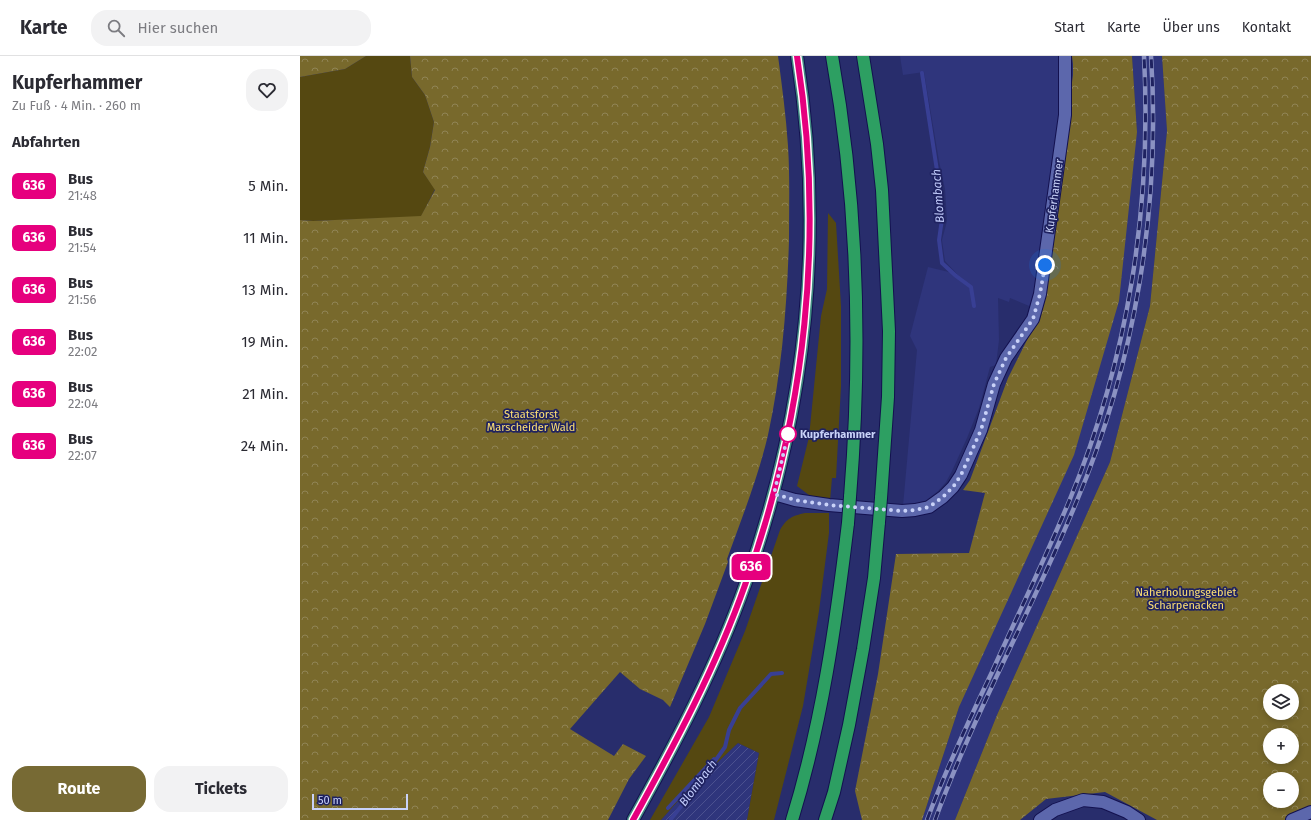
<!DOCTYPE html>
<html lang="de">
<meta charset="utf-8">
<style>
:root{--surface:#fff;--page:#f2f2f3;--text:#2b2b33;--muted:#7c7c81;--line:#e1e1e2;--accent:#776a34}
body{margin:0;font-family:"Fira Sans",sans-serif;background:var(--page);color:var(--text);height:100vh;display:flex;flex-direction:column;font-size:15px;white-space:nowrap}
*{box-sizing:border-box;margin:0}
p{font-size:13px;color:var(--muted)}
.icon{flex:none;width:22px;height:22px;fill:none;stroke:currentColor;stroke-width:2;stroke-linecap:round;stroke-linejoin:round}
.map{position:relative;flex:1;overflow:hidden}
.panel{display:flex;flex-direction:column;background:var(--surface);width:300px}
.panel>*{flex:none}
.badge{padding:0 8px;border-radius:6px;font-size:14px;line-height:26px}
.controls{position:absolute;left:963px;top:628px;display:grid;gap:8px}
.controls a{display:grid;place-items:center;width:36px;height:36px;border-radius:50%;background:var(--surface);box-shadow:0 2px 6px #0003;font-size:20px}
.scale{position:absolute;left:12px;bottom:10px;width:96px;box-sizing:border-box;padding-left:4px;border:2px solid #c9d2f8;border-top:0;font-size:11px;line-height:14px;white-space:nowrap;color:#c9d2f8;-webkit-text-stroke:3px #1f2260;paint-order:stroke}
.you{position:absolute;width:20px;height:20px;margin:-10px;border:3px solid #fff;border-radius:50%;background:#1a73e8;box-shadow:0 0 0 6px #1a73e833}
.map>.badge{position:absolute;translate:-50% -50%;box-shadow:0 0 0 2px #fff}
h2{padding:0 12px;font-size:15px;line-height:36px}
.round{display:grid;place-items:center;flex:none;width:42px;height:42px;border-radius:16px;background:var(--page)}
.headline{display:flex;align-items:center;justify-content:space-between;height:68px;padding:0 12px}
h1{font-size:19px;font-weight:700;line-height:30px}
.action{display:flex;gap:8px;margin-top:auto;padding:8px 12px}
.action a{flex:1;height:46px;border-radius:16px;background:var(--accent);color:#fff;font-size:16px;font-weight:700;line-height:46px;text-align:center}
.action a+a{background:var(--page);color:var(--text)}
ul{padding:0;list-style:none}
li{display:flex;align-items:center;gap:12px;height:52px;padding:0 12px}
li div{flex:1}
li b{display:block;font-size:15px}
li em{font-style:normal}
li .badge{min-width:44px;font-weight:700;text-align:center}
header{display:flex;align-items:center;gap:24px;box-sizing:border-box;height:56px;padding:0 20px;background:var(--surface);border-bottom:1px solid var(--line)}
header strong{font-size:19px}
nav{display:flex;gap:22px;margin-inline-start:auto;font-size:14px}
.search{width:280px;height:36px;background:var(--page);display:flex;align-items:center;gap:10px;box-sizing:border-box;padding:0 14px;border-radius:16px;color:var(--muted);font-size:15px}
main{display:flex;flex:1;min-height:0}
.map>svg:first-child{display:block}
.built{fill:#2f357c}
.industrial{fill:url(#industrial-furrows)}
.green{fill:#554811}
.forest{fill:url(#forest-crowns);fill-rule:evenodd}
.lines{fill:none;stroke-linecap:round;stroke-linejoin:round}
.stream{stroke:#383f94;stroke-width:4}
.minor-casing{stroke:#13114f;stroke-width:14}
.major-casing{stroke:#13114f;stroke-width:14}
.highway-casing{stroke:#13114f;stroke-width:14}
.minor{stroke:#5c67ac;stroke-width:12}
.major{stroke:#408980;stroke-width:12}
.highway{stroke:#2d9f62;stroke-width:12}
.rail-casing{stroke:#8b92c2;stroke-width:4.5}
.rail{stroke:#1f2260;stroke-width:3;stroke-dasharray:9;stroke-linecap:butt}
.highway-bridge-casing{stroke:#13114f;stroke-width:14;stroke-linecap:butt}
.highway-bridge{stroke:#2d9f62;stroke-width:12}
.line-casing{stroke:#fff;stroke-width:9}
.line{stroke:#e6007e;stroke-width:6}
.walk{stroke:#c9d2f8;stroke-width:4;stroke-dasharray:0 7.2}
.stop-dot{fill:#fff;stroke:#e6007e;stroke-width:2}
.labels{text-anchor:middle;stroke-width:3.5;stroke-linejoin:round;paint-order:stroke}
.street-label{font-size:11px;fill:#c9d2f8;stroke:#1f2260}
.park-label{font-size:11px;fill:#fde072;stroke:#1f2260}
.stop-label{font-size:11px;font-weight:bold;fill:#c9d2f8;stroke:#1f2260;text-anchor:start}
.water-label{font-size:12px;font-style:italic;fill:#c2ccfc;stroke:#1f2260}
</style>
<header>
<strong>Karte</strong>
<div class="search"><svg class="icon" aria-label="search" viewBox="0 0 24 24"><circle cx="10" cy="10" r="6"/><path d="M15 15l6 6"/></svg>Hier suchen</div>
<nav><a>Start</a><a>Karte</a><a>Über uns</a><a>Kontakt</a></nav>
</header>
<main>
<section class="panel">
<div class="headline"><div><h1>Kupferhammer</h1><p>Zu Fuß · 4 Min. · 260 m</p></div><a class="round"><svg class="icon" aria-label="heart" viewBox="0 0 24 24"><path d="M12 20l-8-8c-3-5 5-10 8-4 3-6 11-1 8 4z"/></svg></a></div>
<h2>Abfahrten</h2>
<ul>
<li><span class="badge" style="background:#e6007e;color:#fff">636</span><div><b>Bus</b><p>21:48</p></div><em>5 Min.</em></li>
<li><span class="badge" style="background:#e6007e;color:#fff">636</span><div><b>Bus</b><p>21:54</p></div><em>11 Min.</em></li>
<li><span class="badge" style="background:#e6007e;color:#fff">636</span><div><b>Bus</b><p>21:56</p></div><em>13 Min.</em></li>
<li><span class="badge" style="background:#e6007e;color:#fff">636</span><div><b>Bus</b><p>22:02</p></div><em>19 Min.</em></li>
<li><span class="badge" style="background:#e6007e;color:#fff">636</span><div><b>Bus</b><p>22:04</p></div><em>21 Min.</em></li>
<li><span class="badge" style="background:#e6007e;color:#fff">636</span><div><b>Bus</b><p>22:07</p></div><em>24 Min.</em></li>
</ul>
<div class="action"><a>Route</a><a>Tickets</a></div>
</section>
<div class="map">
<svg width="1011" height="764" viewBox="0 0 1011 764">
<defs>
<pattern id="industrial-furrows" width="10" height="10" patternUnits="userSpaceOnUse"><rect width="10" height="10" fill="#2f357c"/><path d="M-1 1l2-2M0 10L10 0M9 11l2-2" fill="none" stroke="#4c518f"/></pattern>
<pattern id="forest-crowns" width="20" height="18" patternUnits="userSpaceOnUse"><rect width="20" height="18" fill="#78692c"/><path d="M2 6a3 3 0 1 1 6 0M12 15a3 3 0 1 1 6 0" fill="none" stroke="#908456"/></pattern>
</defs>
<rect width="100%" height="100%" fill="#282d6c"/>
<!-- built -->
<g class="built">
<path d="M 600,0 L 760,0 L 760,71 L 734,252 L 710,242 L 709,246 L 698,242 L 699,284 L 696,309 L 690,311 L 679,352 L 667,382 L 652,415 L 646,426 L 638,435 L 624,446 L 615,449 L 603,450 L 617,294 L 610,280 L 628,211 L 657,218 L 645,205 L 642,184 L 647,165 L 645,133 L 639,105 L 624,16 L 603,19 Z"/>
<path d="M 832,0 L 862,0 L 867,75 L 850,250 L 810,406 L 697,659 L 655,764 L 622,764 L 659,651 L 837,76 Z"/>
</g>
<!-- industrial -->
<path class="industrial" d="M 438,687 L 459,697 L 447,764 L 361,764 L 385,737 Z"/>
<!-- green -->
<g class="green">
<path d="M 66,0 L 110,0 L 112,21 L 125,39 L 134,66 L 130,91 L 123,116 L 135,133 L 121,161 L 13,165 L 0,164 L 0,21 L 45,13 Z"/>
<path d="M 528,157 L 536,167 L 541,250 L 541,330 L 536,422 L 532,422 L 530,445 L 509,439 L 497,430 L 509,381 L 521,260 L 527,233 Z"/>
<path d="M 505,457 L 529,457 L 529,477 L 519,555 L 503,650 L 474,764 L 447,764 L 459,697 L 438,687 L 385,737 L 361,764 L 350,764 L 409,661 L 445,575 L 480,474 C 487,462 492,460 505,457 Z"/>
</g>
<!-- forest -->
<g class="forest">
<path d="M 0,0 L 66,0 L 45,13 L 0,21 Z"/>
<path d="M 110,0 L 478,0 C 482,30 486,60 488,90 C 490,121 489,153 489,184 C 487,249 482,315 468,379 C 458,421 442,462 427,503 L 428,506 L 405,568 L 370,651 L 363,644 L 340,633 L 320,616 L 270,673 L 314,700 L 323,688 L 346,700 L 329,723 L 308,764 L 0,764 L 0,164 L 13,165 L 121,160 L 135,134 L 123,116 L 130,91 L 134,66 L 125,39 L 112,21 Z"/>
<path d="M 772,0 L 832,0 L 837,76 L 819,245 L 774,399 L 659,651 L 622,764 L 562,764 L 555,735 L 578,618 L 596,498 L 669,497 L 685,437 L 663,434 L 670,424 L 708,322 L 741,256 L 773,19 L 773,8 Z"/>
<path d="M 862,0 L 1011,0 L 1011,755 L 991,764 L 857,764 L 805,736 L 746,743 L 720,764 L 655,764 L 697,659 L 810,406 L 850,250 L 867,75 ZM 970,635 L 992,635 L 992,657 L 970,657 ZM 970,679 L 992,679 L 992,701 L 970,701 ZM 970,723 L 992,723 L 992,745 L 970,745 Z"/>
</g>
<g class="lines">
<!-- stream -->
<g class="stream">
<path d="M 622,17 L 640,134 L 642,163 L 639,184 L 642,207 L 656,220 L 671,231 L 674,250"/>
<path d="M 368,752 L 414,703"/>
<path d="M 371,763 L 398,729 L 425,691 L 429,674 L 440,652 L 471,618 L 482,617"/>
</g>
<defs>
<g id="minor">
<path d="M 474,438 L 495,444 L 529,449 L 602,455 L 615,454 L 629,451 L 643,441 L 653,431 L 661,419 L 681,374 L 694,328 L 706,302 L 733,263 L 740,238 L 765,59 L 765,0"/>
<path d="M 740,764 L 755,754 L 783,744 L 803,746 L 827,756 L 839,764"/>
<path d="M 992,764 L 1011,756"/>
</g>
<path id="major" d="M 333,764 C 375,688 416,611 445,529 C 506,358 525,180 497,0"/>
<g id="highway">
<path d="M 532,0 C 558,145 562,294 550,441"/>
<path d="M 563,0 L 577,88 L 582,134 L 589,275 L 588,341 L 581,442"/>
<path d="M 492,764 C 522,667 536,567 548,467"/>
<path d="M 525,764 L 534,736 L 549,669 L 563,593 L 574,522 L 579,466"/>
</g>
</defs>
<!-- minor casing -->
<use href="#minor" class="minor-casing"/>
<!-- major casing -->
<use href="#major" class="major-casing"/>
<!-- highway casing -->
<use href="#highway" class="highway-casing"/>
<!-- minor -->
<use href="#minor" class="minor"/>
<!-- major -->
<use href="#major" class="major"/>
<!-- highway -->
<use href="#highway" class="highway"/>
<defs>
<g id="rail">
<path d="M 627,764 C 646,713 669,664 692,616 C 718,558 746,501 770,443 C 828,303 852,151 844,0"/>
<path d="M 635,764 C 675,655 732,554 776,447 C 835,307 861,151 851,0"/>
</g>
</defs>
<!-- rail casing -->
<use href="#rail" class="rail-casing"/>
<!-- rail -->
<use href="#rail" class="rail"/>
<defs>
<g id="highway-bridge">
<path d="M 579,466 L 581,442"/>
<path d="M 548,467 L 550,441"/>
</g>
</defs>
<!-- highway-bridge casing -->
<use href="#highway-bridge" class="highway-bridge-casing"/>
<!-- highway-bridge -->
<use href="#highway-bridge" class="highway-bridge"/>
</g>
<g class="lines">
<defs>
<path id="line" d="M 333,764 C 375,688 416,611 445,529 C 506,359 525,179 497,0"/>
</defs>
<!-- line casing -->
<use href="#line" class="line-casing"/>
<!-- line -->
<use href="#line" class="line"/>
<!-- walk -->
<path class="walk" d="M 488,378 L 474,438 L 495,444 L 529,449 L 602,455 L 615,454 L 629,451 L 643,441 L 653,431 L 661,419 L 681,374 L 694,328 L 706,302 L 733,263 L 740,238 L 745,209"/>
</g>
<!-- markers -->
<circle class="stop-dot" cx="488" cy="378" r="8"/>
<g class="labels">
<!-- street labels -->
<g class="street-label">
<text transform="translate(754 140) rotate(-82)" y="4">Kupferhammer</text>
</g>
<!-- park labels -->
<g class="park-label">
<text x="231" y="362">Staatsforst<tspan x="231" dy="13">Marscheider Wald</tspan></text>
<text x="886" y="540">Naherholungsgebiet<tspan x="886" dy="13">Scharpenacken</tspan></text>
</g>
<!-- stop labels -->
<g class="stop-label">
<text x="500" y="382">Kupferhammer</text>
</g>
<!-- water labels -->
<g class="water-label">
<text transform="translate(638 140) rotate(-94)" y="4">Blombach</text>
<text transform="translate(398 727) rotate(-53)" y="4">Blombach</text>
</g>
</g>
</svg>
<div class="controls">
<a><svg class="icon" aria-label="layers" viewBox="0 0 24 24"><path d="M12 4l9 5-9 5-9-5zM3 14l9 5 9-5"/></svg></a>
<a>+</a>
<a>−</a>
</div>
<div class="scale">50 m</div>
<div class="you" style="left:745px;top:209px"></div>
<b class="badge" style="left:451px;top:511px;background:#e6007e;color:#fff">636</b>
</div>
</main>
